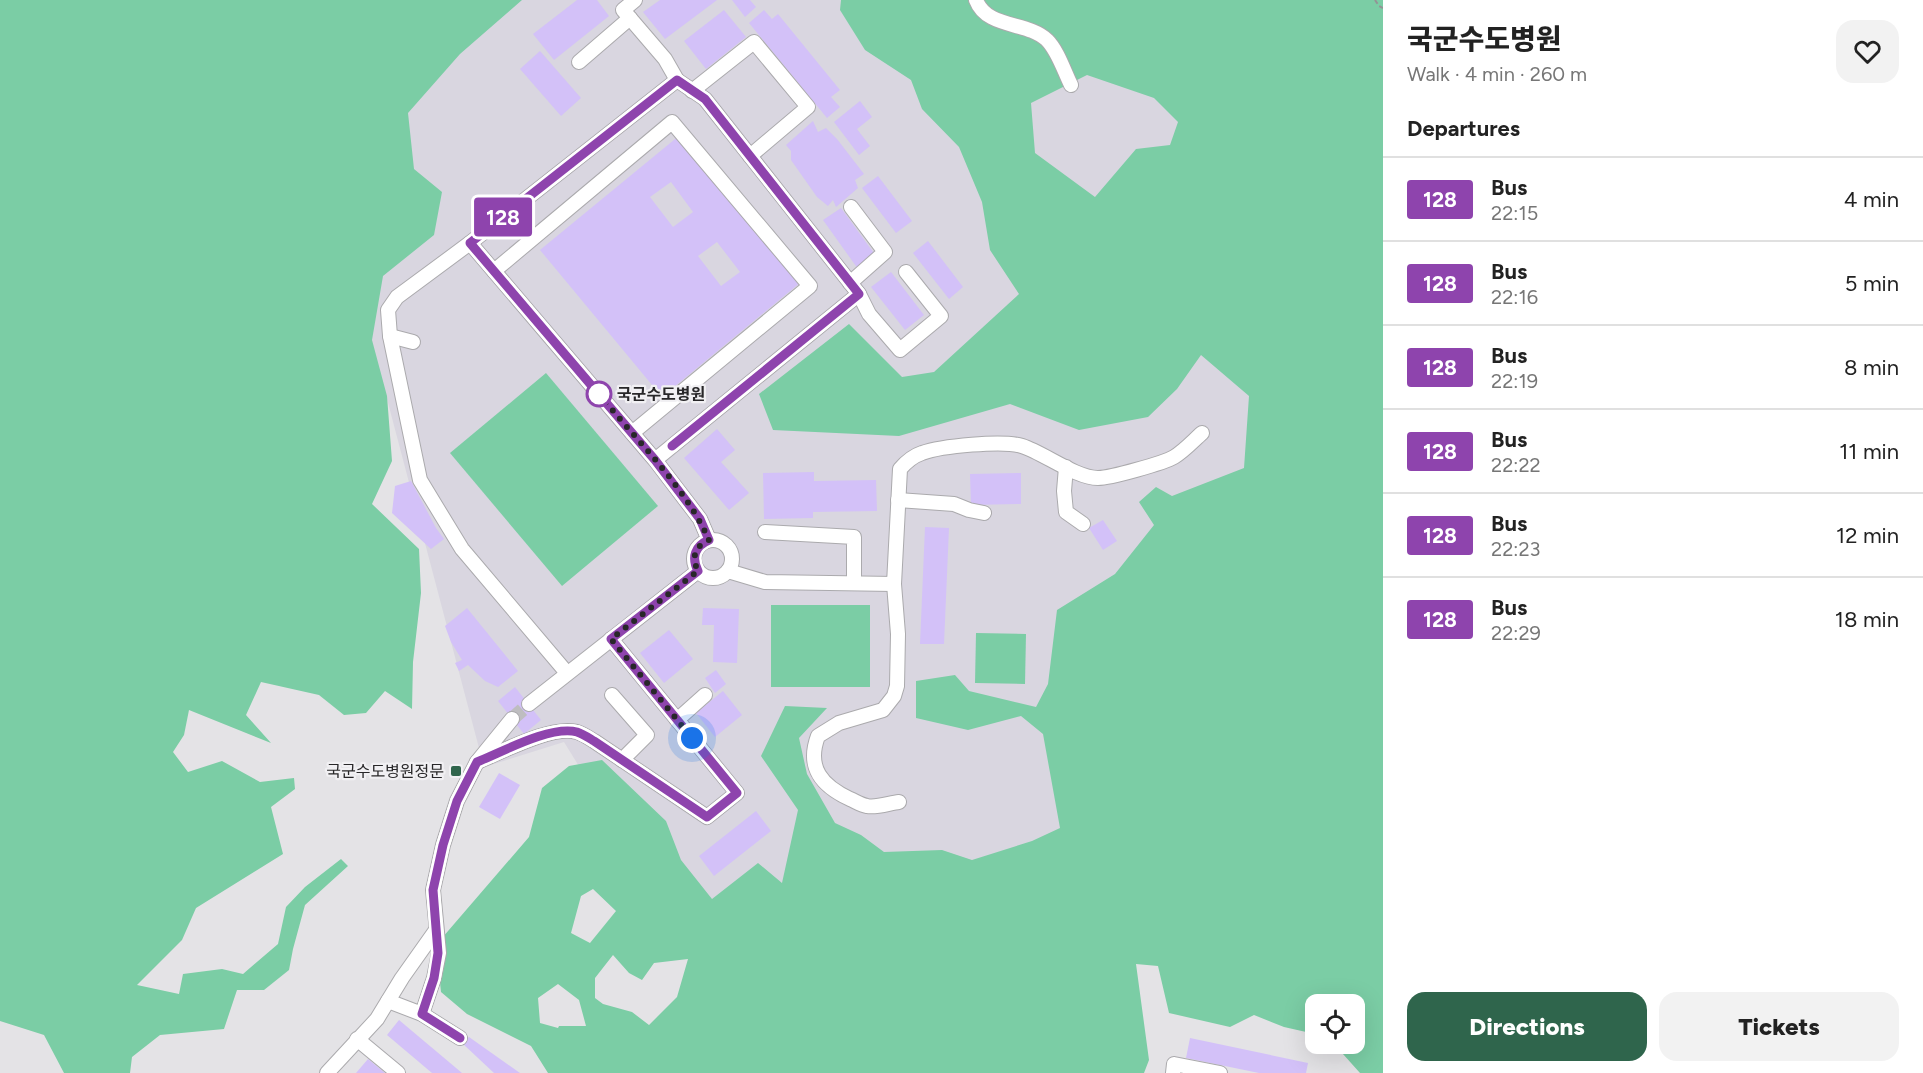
<!DOCTYPE html>
<meta charset="utf-8">
<style>
:root{--surface:#fff;--page:#f2f2f2;--text:#222;--muted:#767676;--line:#e0e0e0;--accent:#2f654c}
body{margin:0;font-family:Figtree,"Noto Sans KR",sans-serif;background:var(--page);color:var(--text);height:100vh;display:flex;flex-direction:column;font-size:22px;white-space:nowrap}
*{box-sizing:border-box;margin:0}
p{font-size:20px;color:var(--muted)}
.icon{flex:none;width:33px;height:33px;fill:none;stroke:currentColor;stroke-width:2;stroke-linecap:round;stroke-linejoin:round}
.map{position:relative;flex:1;overflow:hidden}
.sheet{display:flex;flex-direction:column;background:var(--surface);width:540px}
.sheet>*{flex:none}
.badge{padding:0 12px;border-radius:4px;font-size:21px;line-height:39px}
.controls{position:absolute;left:1305px;top:994px;display:grid;gap:12px}
.controls a{display:grid;place-items:center;width:60px;height:60px;border-radius:12px;background:var(--surface);box-shadow:0 6px 24px #0002;font-size:30px}
.you{position:absolute;width:30px;height:30px;margin:-15px;border:4px solid #fff;border-radius:50%;background:#1a73e8;box-shadow:0 0 0 9px #1a73e833}
.map>.badge{position:absolute;translate:-50% -50%;box-shadow:0 0 0 3px #fff}
h2{padding:0 24px;font-size:22px;line-height:54px}
.round{display:grid;place-items:center;flex:none;width:63px;height:63px;border-radius:18px;background:var(--page)}
.head{display:flex;align-items:center;justify-content:space-between;height:102px;padding:0 24px}
h1{font-size:28px;font-weight:800;line-height:45px}
.button{display:flex;gap:12px;margin-top:auto;padding:12px 24px}
.button a{flex:1;height:69px;border-radius:18px;background:var(--accent);color:#fff;font-size:24px;font-weight:800;line-height:69px;text-align:center}
.button a+a{background:var(--page);color:var(--text)}
ul{padding:0;list-style:none}
li{display:flex;align-items:center;gap:18px;height:84px;padding:0 24px;border-top:2px solid var(--line)}
li div{flex:1}
li b{display:block;font-size:22px}
li em{font-style:normal}
li .badge{min-width:66px;font-weight:700;text-align:center}
main{display:flex;flex:1;min-height:0}
.map>svg:first-child{display:block}
.built{fill:#d9d6e0}
.green{fill:#7bcda5;fill-rule:evenodd}
.building{fill:#d3c1f8;fill-rule:evenodd}
.lines{fill:none;stroke-linecap:round;stroke-linejoin:round}
.minor-tunnel{stroke:#bebdc0;stroke-width:14;stroke-dasharray:14 7;stroke-linecap:butt}
.minor-casing{stroke:#abaaad;stroke-width:16}
.path{stroke:#949395;stroke-width:2;stroke-dasharray:4.5 3;stroke-linecap:butt}
.minor{stroke:#fff;stroke-width:14}
.line-casing{stroke:#fff;stroke-width:14}
.line{stroke:#8e44ad;stroke-width:9}
.walk{stroke:#282729;stroke-width:6;stroke-dasharray:0 10.8}
.stop-dot{fill:#fff;stroke:#8e44ad;stroke-width:3}
.poi-dot{fill:#2f654c;stroke:#f1f0f3;stroke-width:2}
.labels{text-anchor:middle;stroke-width:4.5;stroke-linejoin:round;paint-order:stroke}
.stop-label{font-size:16px;font-weight:bold;fill:#282729;stroke:#f1f0f3;text-anchor:start}
.poi-label{font-size:16px;fill:#282729;stroke:#f1f0f3;text-anchor:end}
</style>
<main>
<div class="map">
<svg width="1383" height="1073" viewBox="0 0 1383 1073">
<rect width="100%" height="100%" fill="#e4e3e6"/>
<!-- built -->
<path class="built" d="M 356,0 L 1294,0 L 1383,627 L 827,1073 L 603,805 L 564,742 L 484,767 L 382,380 L 371,350 Z"/>
<!-- green -->
<g class="green">
<path d="M 0,0 L 522,0 L 460,54 L 408,113 L 414,169 L 442,192 L 434,235 L 383,276 L 372,340 L 387,396 L 392,461 L 372,504 L 419,549 L 421,593 L 413,662 L 412,709 L 385,691 L 366,713 L 344,715 L 319,695 L 261,682 L 246,715 L 271,743 L 189,710 L 184,735 L 173,752 L 188,772 L 222,761 L 260,782 L 294,778 L 295,789 L 271,807 L 283,854 L 196,908 L 182,940 L 137,985 L 179,994 L 183,974 L 222,969 L 243,974 L 278,944 L 286,907 L 305,887 L 341,859 L 348,866 L 305,905 L 293,949 L 289,970 L 264,990 L 237,990 L 224,1029 L 160,1035 L 132,1057 L 130,1073 L 64,1073 L 44,1035 L 0,1021 Z"/>
<path d="M 841,0 L 1383,0 L 1383,1073 L 1360,1073 L 1334,1044 L 1354,1044 L 1354,1005 L 1316,1005 L 1315,1034 L 1284,1027 L 1254,1015 L 1230,1027 L 1169,1013 L 1158,966 L 1136,964 L 1149,1060 L 1144,1073 L 548,1073 L 531,1046 L 467,1014 L 441,992 L 436,945 L 529,837 L 542,788 L 569,766 L 602,760 L 666,821 L 681,860 L 712,899 L 758,863 L 782,883 L 798,810 L 761,756 L 785,706 L 827,708 L 799,738 L 807,774 L 835,823 L 861,835 L 884,852 L 942,850 L 972,860 L 1032,841 L 1060,828 L 1043,734 L 1021,716 L 968,730 L 916,718 L 916,681 L 955,675 L 969,691 L 1036,707 L 1048,684 L 1057,610 L 1115,574 L 1154,525 L 1139,502 L 1156,487 L 1172,496 L 1244,468 L 1249,396 L 1201,355 L 1177,389 L 1148,417 L 1079,430 L 1010,404 L 899,436 L 773,430 L 759,394 L 849,324 L 902,377 L 934,372 L 1019,294 L 990,250 L 982,202 L 959,147 L 922,109 L 911,80 L 865,50 L 840,10 ZM 1087,75 L 1154,98 L 1178,122 L 1170,145 L 1136,149 L 1095,197 L 1035,153 L 1031,103 ZM 593,889 L 616,911 L 590,943 L 571,933 L 581,896 ZM 613,955 L 629,973 L 642,980 L 654,963 L 688,959 L 677,997 L 649,1025 L 632,1012 L 603,1004 L 595,998 L 595,978 ZM 558,984 L 579,1000 L 586,1026 L 559,1026 L 558,1028 L 540,1023 L 538,998 Z"/>
<path d="M 546,373 L 658,506 L 562,586 L 450,453 Z"/>
<rect x="771" y="605" width="99" height="82"/>
<path d="M 976,633 L 1026,634 L 1025,684 L 975,683 Z"/>
</g>
<!-- building -->
<g class="building">
<path d="M 577,0 L 597,0 L 609,16 L 554,60 L 533,34 Z"/>
<path d="M 660,0 L 717,0 L 665,39 L 643,12 Z"/>
<path d="M 732,0 L 750,0 L 756,7 L 745,17 Z"/>
<path d="M 724,10 L 746,37 L 706,69 L 684,41 Z"/>
<path d="M 764,10 L 772,19 L 778,14 L 840,90 L 831,97 L 840,107 L 827,118 L 749,23 Z"/>
<path d="M 540,51 L 581,98 L 561,116 L 520,69 Z"/>
<path d="M 860,101 L 872,117 L 857,129 L 870,146 L 859,155 L 834,122 Z"/>
<path d="M 813,121 L 818,132 L 826,128 L 837,139 L 864,174 L 855,180 L 858,188 L 836,207 L 833,200 L 828,206 L 817,197 L 791,160 L 791,151 L 786,145 Z"/>
<path d="M 680,135 L 801,282 L 662,397 L 540,250 ZM 671,182 L 693,212 L 673,227 L 650,197 ZM 717,242 L 740,272 L 721,286 L 698,256 Z"/>
<path d="M 878,176 L 912,221 L 896,233 L 862,188 Z"/>
<path d="M 841,208 L 876,256 L 858,269 L 823,220 Z"/>
<path d="M 928,241 L 963,287 L 949,299 L 913,253 Z"/>
<path d="M 891,272 L 924,315 L 905,330 L 871,287 Z"/>
<path d="M 717,429 L 735,450 L 721,462 L 749,493 L 729,510 L 684,458 Z"/>
<path d="M 814,472 L 814,481 L 876,480 L 877,511 L 813,512 L 813,518 L 764,519 L 763,473 Z"/>
<path d="M 1021,473 L 1021,504 L 971,505 L 970,474 Z"/>
<path d="M 411,481 L 436,528 L 444,539 L 431,549 L 392,513 L 395,486 Z"/>
<path d="M 1103,520 L 1117,541 L 1103,550 L 1089,528 Z"/>
<path d="M 925,527 L 949,528 L 944,644 L 920,644 Z"/>
<path d="M 467,608 L 518,671 L 498,687 L 485,681 L 468,665 L 459,671 L 455,663 L 462,660 L 451,642 L 445,626 Z"/>
<path d="M 703,608 L 739,609 L 737,663 L 713,662 L 714,625 L 702,625 Z"/>
<path d="M 669,630 L 693,659 L 664,683 L 640,653 Z"/>
<path d="M 716,670 L 726,684 L 715,693 L 705,678 Z"/>
<path d="M 515,687 L 541,720 L 524,734 L 498,701 Z"/>
<path d="M 723,691 L 742,715 L 715,737 L 696,713 Z"/>
<path d="M 499,773 L 520,785 L 500,819 L 479,807 Z"/>
<path d="M 756,811 L 771,831 L 714,876 L 699,856 Z"/>
<path d="M 399,1020 L 462,1073 L 432,1073 L 387,1035 Z"/>
<path d="M 469,1037 L 520,1073 L 494,1073 L 462,1043 Z"/>
<path d="M 1190,1038 L 1308,1063 L 1306,1073 L 1259,1073 L 1186,1058 Z"/>
<path d="M 368,1059 L 385,1073 L 356,1073 Z"/>
</g>
<g class="lines">
<!-- minor-tunnel -->
<path class="minor-tunnel" d="M 512,719 L 529,704"/>
<defs>
<g id="minor">
<path d="M 635,0 L 623,10 L 665,59 L 677,80"/>
<path d="M 976,0 C 987,29 1027,21 1047,40 C 1058,51 1064,71 1071,85"/>
<path d="M 579,62 L 630,18"/>
<path d="M 692,91 L 754,42 L 808,107 L 750,156"/>
<path d="M 470,243 L 397,297 L 388,310 L 390,336 L 420,480 L 462,549 L 567,673"/>
<path d="M 494,271 L 672,122 L 810,286 L 632,433"/>
<path d="M 850,283 L 885,252 L 851,207"/>
<path d="M 859,294 L 869,314 L 900,350 L 941,316 L 906,272"/>
<path d="M 390,336 L 413,342"/>
<path d="M 655,460 L 470,243 L 677,80 L 705,99 L 859,294 L 655,460 L 700,519 L 709,540"/>
<path d="M 1066,467 L 1064,491 L 1066,512 L 1083,524"/>
<path d="M 898,500 L 954,504 L 969,510 L 984,513"/>
<path d="M 765,532 L 854,537 L 854,583"/>
<circle cx="713" cy="559" r="19"/>
<path d="M 728,571 L 765,582 L 894,584 L 900,469 C 906,462 913,456 922,453 C 941,446 1003,440 1022,446 C 1044,453 1076,478 1098,478 C 1110,478 1164,463 1174,457 C 1184,451 1193,441 1202,433"/>
<path d="M 894,584 L 898,634 L 897,686 L 894,696 L 883,710 L 839,723 L 818,736 C 806,768 822,786 850,799 C 855,801 861,805 867,806 C 876,808 890,803 899,802"/>
<path d="M 612,695 L 647,735 L 622,760"/>
<path d="M 529,704 L 698,571"/>
<path d="M 677,720 L 705,695"/>
<path d="M 477,762 C 502,752 551,725 577,732 C 583,734 589,738 594,741 L 707,817 L 737,793 L 611,639"/>
<path d="M 388,1001 L 422,1014 L 460,1038"/>
<path d="M 422,1014 L 434,978 L 439,953 L 433,890 L 443,845 L 457,801 L 477,762 L 512,719"/>
<path d="M 357,1039 L 398,1073"/>
<path d="M 327,1073 L 377,1019 L 402,978 L 436,930"/>
<path d="M 1173,1073 L 1174,1064 L 1220,1073"/>
</g>
</defs>
<!-- minor casing -->
<use href="#minor" class="minor-casing"/>
<!-- path -->
<path class="path" d="M 1375,0 L 1379,6 L 1383,8"/>
<!-- minor -->
<use href="#minor" class="minor"/>
</g>
<g class="lines">
<defs>
<path id="line" d="M 460,1038 L 422,1014 L 434,978 L 438,953 L 433,890 L 443,845 L 457,801 L 477,762 C 502,752 551,725 577,732 C 583,734 589,738 594,741 L 707,817 L 737,793 L 611,639 L 698,571 C 691,557 695,546 709,540 L 700,519 L 655,460 L 470,243 L 677,80 L 705,99 L 859,294 L 672,446"/>
</defs>
<!-- line casing -->
<use href="#line" class="line-casing"/>
<!-- line -->
<use href="#line" class="line"/>
<!-- walk -->
<path class="walk" d="M 599,394 C 636,440 685,486 709,540 C 695,546 691,557 698,571 L 611,639 L 692,738"/>
</g>
<!-- markers -->
<circle class="stop-dot" cx="599" cy="394" r="12"/>
<rect class="poi-dot" x="450" y="765" width="12" height="12" rx="3"/>
<g class="labels">
<!-- stop labels -->
<g class="stop-label">
<text x="617" y="400">국군수도병원</text>
</g>
<!-- poi labels -->
<g class="poi-label">
<text x="444" y="777">국군수도병원정문</text>
</g>
</g>
</svg>
<div class="controls">
<a><svg class="icon" aria-label="locate" viewBox="0 0 24 24"><circle cx="12" cy="12" r="6"/><path d="M12 2v4M12 18v4M2 12h4M18 12h4"/></svg></a>
</div>
<div class="you" style="left:692px;top:738px"></div>
<b class="badge" style="left:503px;top:217px;background:#8e44ad;color:#fff">128</b>
</div>
<section class="sheet">
<div class="head"><div><h1>국군수도병원</h1><p>Walk · 4 min · 260 m</p></div><a class="round"><svg class="icon" aria-label="heart" viewBox="0 0 24 24"><path d="M12 20l-8-8c-3-5 5-10 8-4 3-6 11-1 8 4z"/></svg></a></div>
<h2>Departures</h2>
<ul>
<li><span class="badge" style="background:#8e44ad;color:#fff">128</span><div><b>Bus</b><p>22:15</p></div><em>4 min</em></li>
<li><span class="badge" style="background:#8e44ad;color:#fff">128</span><div><b>Bus</b><p>22:16</p></div><em>5 min</em></li>
<li><span class="badge" style="background:#8e44ad;color:#fff">128</span><div><b>Bus</b><p>22:19</p></div><em>8 min</em></li>
<li><span class="badge" style="background:#8e44ad;color:#fff">128</span><div><b>Bus</b><p>22:22</p></div><em>11 min</em></li>
<li><span class="badge" style="background:#8e44ad;color:#fff">128</span><div><b>Bus</b><p>22:23</p></div><em>12 min</em></li>
<li><span class="badge" style="background:#8e44ad;color:#fff">128</span><div><b>Bus</b><p>22:29</p></div><em>18 min</em></li>
</ul>
<div class="button"><a>Directions</a><a>Tickets</a></div>
</section>
</main>
